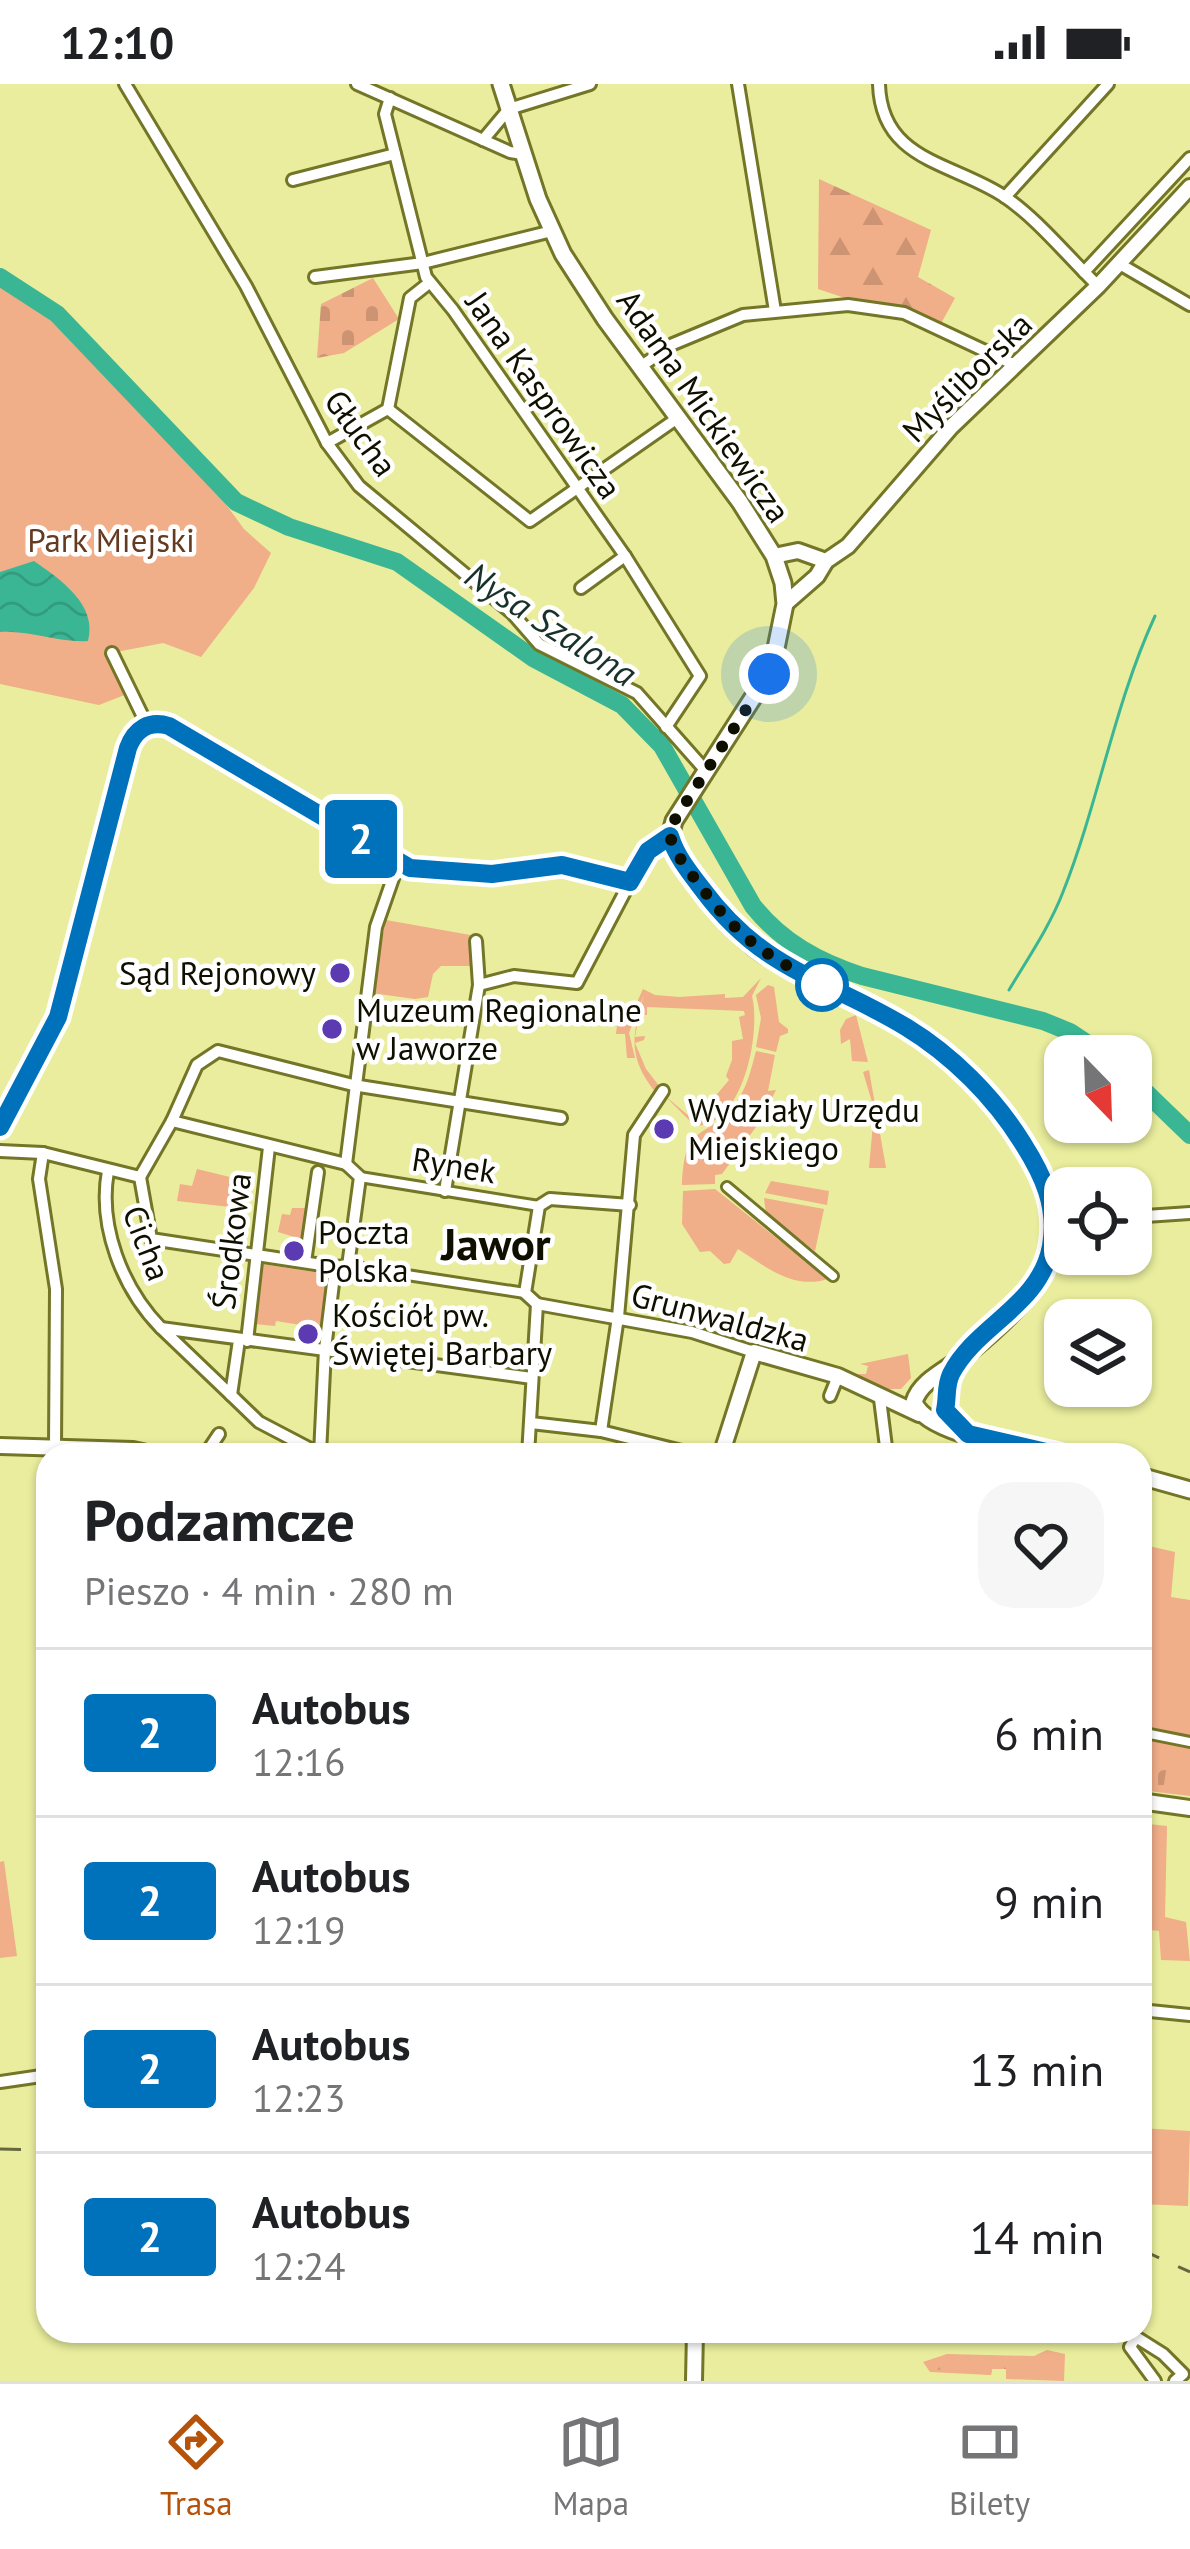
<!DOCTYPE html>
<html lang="pl">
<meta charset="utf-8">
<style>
:root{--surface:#fff;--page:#f6f6f6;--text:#202124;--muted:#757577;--line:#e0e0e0;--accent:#b45309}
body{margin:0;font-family:"PT Sans",sans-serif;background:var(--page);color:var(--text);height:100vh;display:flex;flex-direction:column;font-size:45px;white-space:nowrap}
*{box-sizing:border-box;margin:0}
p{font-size:39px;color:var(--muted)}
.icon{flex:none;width:66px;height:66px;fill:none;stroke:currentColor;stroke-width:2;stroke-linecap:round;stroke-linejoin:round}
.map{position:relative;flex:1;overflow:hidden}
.details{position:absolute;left:36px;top:1359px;width:1116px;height:900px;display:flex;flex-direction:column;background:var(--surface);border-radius:36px;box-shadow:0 3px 9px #0004}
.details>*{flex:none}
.badge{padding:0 24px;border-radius:9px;font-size:42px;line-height:78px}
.needle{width:78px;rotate:157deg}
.controls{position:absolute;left:1044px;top:951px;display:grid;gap:24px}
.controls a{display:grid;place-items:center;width:108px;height:108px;border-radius:24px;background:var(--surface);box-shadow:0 3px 9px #0004;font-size:60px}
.you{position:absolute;width:60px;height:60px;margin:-30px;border:9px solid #fff;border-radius:50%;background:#1a73e8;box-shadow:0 0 0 18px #1a73e833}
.map>.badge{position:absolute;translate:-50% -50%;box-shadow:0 0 0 6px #fff}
.round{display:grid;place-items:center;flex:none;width:126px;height:126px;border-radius:36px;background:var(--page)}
.headline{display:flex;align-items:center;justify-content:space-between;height:204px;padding:0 48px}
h1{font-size:57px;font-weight:600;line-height:90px}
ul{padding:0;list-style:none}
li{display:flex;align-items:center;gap:36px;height:168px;padding:0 48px;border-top:3px solid var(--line)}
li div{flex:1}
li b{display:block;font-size:45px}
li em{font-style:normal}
li .badge{min-width:132px;font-weight:700;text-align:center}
.status{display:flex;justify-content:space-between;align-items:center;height:84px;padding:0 60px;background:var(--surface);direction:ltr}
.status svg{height:33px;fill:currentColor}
.menu{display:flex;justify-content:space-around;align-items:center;height:168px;border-top:3px solid var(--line);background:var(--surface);font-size:33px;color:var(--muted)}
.menu a{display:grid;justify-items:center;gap:6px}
.menu .selected{color:var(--accent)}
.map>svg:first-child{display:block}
.green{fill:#f0ae89}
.forest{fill:url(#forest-firs)}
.cemetery{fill:url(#cemetery-stones)}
.water{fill:url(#water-waves)}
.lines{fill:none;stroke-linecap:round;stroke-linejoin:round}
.stream{stroke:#3bb694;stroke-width:3}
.river{stroke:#3bb694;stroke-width:18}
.pedestrian-casing{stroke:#737527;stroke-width:14}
.minor-casing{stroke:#737527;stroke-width:16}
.tertiary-casing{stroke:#737527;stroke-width:20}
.secondary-casing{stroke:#737527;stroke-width:21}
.pedestrian{stroke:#fff;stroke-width:8}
.minor{stroke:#fff;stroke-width:10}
.tertiary{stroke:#fff;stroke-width:14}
.secondary{stroke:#fff;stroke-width:15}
.rail{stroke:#65673e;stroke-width:3;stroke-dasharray:21 21;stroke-linecap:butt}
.line-casing{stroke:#fff;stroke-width:27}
.line{stroke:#0072bc;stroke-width:18}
.walk{stroke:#0f0f00;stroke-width:12;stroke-dasharray:0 21.6}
.poi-dot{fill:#5c3ab2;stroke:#fff;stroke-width:4.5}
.stop-dot{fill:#fff;stroke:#0072bc;stroke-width:6}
.labels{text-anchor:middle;stroke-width:9;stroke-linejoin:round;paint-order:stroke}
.street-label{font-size:33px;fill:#0f0f00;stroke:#fff}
.park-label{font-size:33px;fill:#643a20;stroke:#fff}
.poi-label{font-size:33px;fill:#0f0f00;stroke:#fff;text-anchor:start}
.water-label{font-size:36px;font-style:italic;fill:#183129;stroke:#fff}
.district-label{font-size:45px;font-weight:bold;fill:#0f0f00;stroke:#fff}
</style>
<div class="status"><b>12:10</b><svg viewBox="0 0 49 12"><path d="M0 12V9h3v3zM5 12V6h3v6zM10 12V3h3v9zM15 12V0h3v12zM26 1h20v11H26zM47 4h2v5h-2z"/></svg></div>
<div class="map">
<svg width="1190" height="2297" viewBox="0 0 1190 2297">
<defs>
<pattern id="forest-firs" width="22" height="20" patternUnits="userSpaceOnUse" patternTransform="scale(3)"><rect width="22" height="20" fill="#f0ae89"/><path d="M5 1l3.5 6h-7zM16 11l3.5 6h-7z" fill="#cd9474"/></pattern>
<pattern id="cemetery-stones" width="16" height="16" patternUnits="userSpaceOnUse" patternTransform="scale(3)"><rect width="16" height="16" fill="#f0ae89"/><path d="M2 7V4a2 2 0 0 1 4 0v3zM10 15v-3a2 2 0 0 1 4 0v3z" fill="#cd9474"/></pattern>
<pattern id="water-waves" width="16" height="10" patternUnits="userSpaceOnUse" patternTransform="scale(3)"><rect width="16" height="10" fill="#3bb694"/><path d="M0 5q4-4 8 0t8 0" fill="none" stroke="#339b7e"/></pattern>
</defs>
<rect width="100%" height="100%" fill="#e9ed9d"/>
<!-- green -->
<g class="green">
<path d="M 0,202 L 58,241 L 85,267 L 219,411 L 244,445 L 271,469 L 254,504 L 201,573 L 163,559 L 111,569 L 127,610 L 99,621 L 0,600 Z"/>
<path d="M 386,836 L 476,852 L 478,882 L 441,882 L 433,890 L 428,913 L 415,915 L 371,909 Z"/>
<path d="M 761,894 L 752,912 C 761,948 744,1042 695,1042 L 664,1011 L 696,1038 L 711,1018 L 718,1023 L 721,1017 L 713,1015 L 729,996 L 726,992 L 732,976 L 732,957 L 743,955 L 739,933 L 745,931 L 744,927 L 647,923 L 647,931 L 639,931 L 635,953 L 645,952 L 644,956 L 635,959 L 646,985 L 660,1003 L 656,1009 C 627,973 632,951 644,911 L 629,949 L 635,974 L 627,974 L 625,950 L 616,950 L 618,934 L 628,938 L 643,905 L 655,911 L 679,913 L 725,910 L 725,914 L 743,913 Z"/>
<path d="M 768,901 L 774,903 L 779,938 L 788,945 L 788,949 L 780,952 L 776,968 L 756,963 L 761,934 L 756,911 Z"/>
<path d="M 856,931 L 868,978 L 852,977 L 850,955 L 841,960 L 840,946 L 846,935 Z"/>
<path d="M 756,967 L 775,971 L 768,1007 L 776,1006 L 761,1036 L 722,1090 L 715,1091 L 715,1100 L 682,1101 C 685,1037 701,1060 735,1020 C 747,1004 751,986 756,967 Z"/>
<path d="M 869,986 L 886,1084 L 869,1084 L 874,1028 L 869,1023 L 850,1023 L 872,1018 L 863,988 Z"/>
<path d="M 197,1085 L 234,1094 L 230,1123 L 177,1117 L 180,1100 L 192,1102 Z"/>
<path d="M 715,1105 L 794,1168 L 798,1165 L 828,1195 C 793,1206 766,1183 738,1165 L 730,1179 L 724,1180 L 710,1167 L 700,1168 L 682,1140 L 683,1107 Z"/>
<path d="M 764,1114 L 824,1125 L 815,1167 L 766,1130 Z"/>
<path d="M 292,1124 L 307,1124 L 304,1156 L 278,1148 L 282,1130 L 290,1131 Z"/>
<path d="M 262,1180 L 320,1189 L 326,1198 L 320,1244 L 276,1237 L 275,1242 L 253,1240 Z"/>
<path d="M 908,1270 L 911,1294 L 901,1305 L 886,1305 L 859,1293 L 858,1290 L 866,1290 L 868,1282 L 860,1280 Z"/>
<path d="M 1140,1460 L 1175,1468 L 1171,1513 L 1190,1516 L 1190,1712 L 1140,1706 Z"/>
<path d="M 1140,1739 L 1167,1742 L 1165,1833 L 1186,1838 L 1190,1877 L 1161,1876 L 1159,1847 L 1140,1845 Z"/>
<path d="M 4,1777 L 17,1872 L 0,1874 L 0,1778 Z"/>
<path d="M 1140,2044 L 1190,2047 L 1188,2122 L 1140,2120 Z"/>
<path d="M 1047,2266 L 1065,2270 L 1064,2297 L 1006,2295 L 1006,2285 L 992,2285 L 991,2291 L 930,2288 L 923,2278 L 947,2270 L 1034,2272 Z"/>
</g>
<!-- forest -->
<g class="forest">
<path d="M 819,95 L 931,146 L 918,193 L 955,214 L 938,245 L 818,205 Z"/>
<path d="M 771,1097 L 829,1107 L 827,1121 L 765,1109 Z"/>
<path d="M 946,2271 L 958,2272 L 962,2278 L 976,2273 L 1016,2277 L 1007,2285 L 992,2285 L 991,2291 L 933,2285 L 936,2275 Z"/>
</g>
<!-- cemetery -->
<g class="cemetery">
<path d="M 373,194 L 399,235 L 344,269 L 317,274 L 321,220 Z"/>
<path d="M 1140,1657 L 1170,1662 L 1163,1706 L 1140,1703 Z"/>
</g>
<!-- water -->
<path class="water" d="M 34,477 C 60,495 98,521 88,557 C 59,559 30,546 0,548 L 0,488 Z"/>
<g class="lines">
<!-- stream -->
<path class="stream" d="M 1009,906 C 1028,874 1050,842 1063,808 C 1099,717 1114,621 1155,532"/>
<!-- river -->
<g class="river">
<path d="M 0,193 L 57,230 L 236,418 L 289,443 L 397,478 L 533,574 L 622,621 L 662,662 L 753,822 C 782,858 818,878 862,892 L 1043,937 L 1070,948 L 1106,972"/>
<path d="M 1131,994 L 1190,1051"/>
</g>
<defs>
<g id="pedestrian">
<path d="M 360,1093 L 539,1122"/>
<path d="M 727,1103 L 833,1192"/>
<path d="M 348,1182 L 525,1209"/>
<path d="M 1140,1648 L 1190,1658"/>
</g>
<g id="minor">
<path d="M 125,0 L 246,202 L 327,359 L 359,402 L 512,529 L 539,560 L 637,609 L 706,687"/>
<path d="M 357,0 L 510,68 L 523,70"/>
<path d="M 738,0 L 775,227"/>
<path d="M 879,0 C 881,76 950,78 1002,111 C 1035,132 1069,174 1098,202"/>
<path d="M 390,14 L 385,30 L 426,193 L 453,226 L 625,472 L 700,592 L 666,643"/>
<path d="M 483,56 L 509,25 L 590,0"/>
<path d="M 293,96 L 395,70"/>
<path d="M 1005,113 L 1108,0"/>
<path d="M 1118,179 L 1190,221"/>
<path d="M 1084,188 L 1190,74"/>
<path d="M 315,193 L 423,179 L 552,147"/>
<path d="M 640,283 L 673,260 L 743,231 L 848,221 L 904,229 L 1015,281"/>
<path d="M 388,325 L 410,214 L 429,199"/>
<path d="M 327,359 L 388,325 L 530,437 L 679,333"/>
<path d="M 581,504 L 625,472"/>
<path d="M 112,569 L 147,641"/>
<path d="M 479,901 L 514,892 L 577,899 L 630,798"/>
<path d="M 172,1037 L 197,981 L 218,967 L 353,1001 L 561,1034"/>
<path d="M 0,1067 L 43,1069 L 140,1093"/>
<path d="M 43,1069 L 39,1095 L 56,1205 L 55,1363"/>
<path d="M 346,1080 L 376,843 L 399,777"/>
<path d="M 108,1087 C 98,1142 122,1204 161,1244"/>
<path d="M 140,1093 L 151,1155 L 335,1183"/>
<path d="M 140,1093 L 172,1037 L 346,1080"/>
<path d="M 445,1107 L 479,901 L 476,857"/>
<path d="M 1131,1133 L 1190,1129"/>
<path d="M 305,1178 L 318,1088"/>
<path d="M 335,1183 L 348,1182 L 360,1093 L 346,1080"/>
<path d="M 537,1220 L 692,1248 L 754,1268"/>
<path d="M 537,1220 L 525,1209 L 539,1122 L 550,1115 L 630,1121"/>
<path d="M 239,1256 L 231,1311 L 161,1244 L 532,1294"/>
<path d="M 247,1257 L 269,1063"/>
<path d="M 231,1311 L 259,1338 L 322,1371"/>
<path d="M 830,1312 L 838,1292"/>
<path d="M 884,1313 L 880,1315 L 887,1371"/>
<path d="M 531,1339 L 601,1347 L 698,1371"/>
<path d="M 601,1347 L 618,1233 L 634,1051 L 663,1007"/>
<path d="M 968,1350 L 965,1361 L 975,1371"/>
<path d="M 320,1370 L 325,1265 L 335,1183"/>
<path d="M 205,1371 L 219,1350"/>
<path d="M 528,1371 L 537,1220"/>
<path d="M 1140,1926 L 1190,1931"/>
<path d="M 0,1998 L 48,1991"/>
<path d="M 1125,2247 L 1136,2253 L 1130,2263 L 1155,2297"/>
<path d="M 1136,2253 L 1163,2270 L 1183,2290 L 1175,2297"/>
</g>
<g id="tertiary">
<path d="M 774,472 L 798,467 L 826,477"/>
<path d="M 785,520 L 817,492 L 826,477 L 848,462 L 951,343 L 1098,202 L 1190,103"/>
<path d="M 0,1043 L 58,933 L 128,664 C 135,645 149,636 169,642 L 410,784 L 492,791 L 562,781 L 630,798 L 648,767 L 670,752"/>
<path d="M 0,1362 L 133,1366 L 156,1371"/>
<path d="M 721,1371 L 754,1268 L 838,1292 L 919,1330"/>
<path d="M 1140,1717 L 1190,1724"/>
<path d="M 694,2297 L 695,2247"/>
</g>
<g id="secondary">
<path d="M 501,0 L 538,115 L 563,170 L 605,235 L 740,418 L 774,472 L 783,499 L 785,520 L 772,584 L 674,737 L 670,752 L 673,764 C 696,799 721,837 754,863 C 798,896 853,913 900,940 C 968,977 1068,1080 1050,1164 C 1041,1208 1000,1243 967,1270 C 950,1284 920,1296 914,1318 C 927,1352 1024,1363 1059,1371"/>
<path d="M 945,1326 L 947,1303 L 959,1279"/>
<path d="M 1140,1392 L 1190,1406"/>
</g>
</defs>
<!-- pedestrian casing -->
<use href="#pedestrian" class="pedestrian-casing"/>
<!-- minor casing -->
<use href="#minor" class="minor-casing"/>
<!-- tertiary casing -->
<use href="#tertiary" class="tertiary-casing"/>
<!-- secondary casing -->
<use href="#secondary" class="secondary-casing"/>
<!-- pedestrian -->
<use href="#pedestrian" class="pedestrian"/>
<!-- minor -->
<use href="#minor" class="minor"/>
<!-- tertiary -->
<use href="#tertiary" class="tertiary"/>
<!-- secondary -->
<use href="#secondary" class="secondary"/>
<!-- rail -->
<g class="rail">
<path d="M 0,2065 L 48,2066"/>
<path d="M 1140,2165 L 1190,2188"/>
</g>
</g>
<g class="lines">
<defs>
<path id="line" d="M 0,1043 L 58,933 L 128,664 C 135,645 149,636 169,642 L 410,784 L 492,790 L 562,781 L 630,798 L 648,767 L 670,752 C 676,772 690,789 703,806 C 764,888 825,894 906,943 C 952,971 994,1013 1022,1058 C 1043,1091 1058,1122 1051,1162 C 1040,1222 976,1241 951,1290 C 945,1303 948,1313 945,1326 L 968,1350 L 1059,1371"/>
</defs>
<!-- line casing -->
<use href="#line" class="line-casing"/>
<!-- line -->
<use href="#line" class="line"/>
<!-- walk -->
<path class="walk" d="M 769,590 L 674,737 L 670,752 C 675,770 687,785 699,800 C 738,854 764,870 822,901"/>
</g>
<!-- markers -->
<g class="poi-dot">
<circle cx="340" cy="889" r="12"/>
<circle cx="332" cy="945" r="12"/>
<circle cx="664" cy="1045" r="12"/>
<circle cx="294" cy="1167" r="12"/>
<circle cx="308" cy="1250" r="12"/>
</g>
<circle class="stop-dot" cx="822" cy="901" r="24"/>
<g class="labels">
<!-- street labels -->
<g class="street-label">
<text transform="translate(967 293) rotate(-45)" y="12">Myśliborska</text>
<text transform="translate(544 311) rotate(55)" y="12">Jana Kasprowicza</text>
<text transform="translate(704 322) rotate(55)" y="12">Adama Mickiewicza</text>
<text transform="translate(361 349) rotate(54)" y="12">Głucha</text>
<text transform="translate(454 1081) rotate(9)" y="12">Rynek</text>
<text transform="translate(231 1157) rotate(-83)" y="12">Środkowa</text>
<text transform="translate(147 1159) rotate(69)" y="12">Cicha</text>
<text transform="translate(720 1233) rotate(15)" y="12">Grunwaldzka</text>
</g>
<!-- park labels -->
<g class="park-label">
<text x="111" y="468">Park Miejski</text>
</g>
<!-- poi labels -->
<g class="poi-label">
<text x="316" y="901" text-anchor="end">Sąd Rejonowy</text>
<text x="356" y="938">Muzeum Regionalne<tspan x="356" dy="38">w Jaworze</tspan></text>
<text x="688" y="1038">Wydziały Urzędu<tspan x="688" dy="38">Miejskiego</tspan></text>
<text x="318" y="1160">Poczta<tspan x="318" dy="38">Polska</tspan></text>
<text x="332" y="1243">Kościół pw.<tspan x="332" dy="38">Świętej Barbary</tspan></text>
</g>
<!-- water labels -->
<g class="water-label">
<text transform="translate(551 540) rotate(33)" y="13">Nysa Szalona</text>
</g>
<!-- district labels -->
<g class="district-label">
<text x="496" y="1176">Jawor</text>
</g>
</g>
</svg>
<div class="controls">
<a><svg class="needle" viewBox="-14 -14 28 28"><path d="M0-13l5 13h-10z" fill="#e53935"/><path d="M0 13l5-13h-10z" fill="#757577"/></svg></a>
<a><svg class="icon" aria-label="locate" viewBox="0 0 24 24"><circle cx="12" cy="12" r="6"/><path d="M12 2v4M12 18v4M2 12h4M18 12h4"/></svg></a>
<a><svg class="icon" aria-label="layers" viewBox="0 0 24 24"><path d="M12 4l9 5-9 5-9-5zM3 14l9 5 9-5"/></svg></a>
</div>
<div class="you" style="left:769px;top:590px"></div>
<b class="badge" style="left:361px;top:755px;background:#0072bc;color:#fff">2</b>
<section class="details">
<div class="headline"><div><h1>Podzamcze</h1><p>Pieszo · 4 min · 280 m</p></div><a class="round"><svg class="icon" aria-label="heart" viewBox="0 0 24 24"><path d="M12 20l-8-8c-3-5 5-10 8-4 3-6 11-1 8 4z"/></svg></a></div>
<ul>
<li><span class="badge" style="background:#0072bc;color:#fff">2</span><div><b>Autobus</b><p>12:16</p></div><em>6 min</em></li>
<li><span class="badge" style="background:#0072bc;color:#fff">2</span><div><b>Autobus</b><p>12:19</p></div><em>9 min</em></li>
<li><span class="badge" style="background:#0072bc;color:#fff">2</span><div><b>Autobus</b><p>12:23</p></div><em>13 min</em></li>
<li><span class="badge" style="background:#0072bc;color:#fff">2</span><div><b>Autobus</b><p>12:24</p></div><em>14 min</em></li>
</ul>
</section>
</div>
<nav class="menu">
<a class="selected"><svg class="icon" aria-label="directions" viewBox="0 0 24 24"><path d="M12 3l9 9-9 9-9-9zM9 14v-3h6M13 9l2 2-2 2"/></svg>Trasa</a>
<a><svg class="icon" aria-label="map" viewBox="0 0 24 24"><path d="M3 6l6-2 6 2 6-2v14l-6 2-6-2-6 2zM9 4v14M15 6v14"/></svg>Mapa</a>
<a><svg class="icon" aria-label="tickets" viewBox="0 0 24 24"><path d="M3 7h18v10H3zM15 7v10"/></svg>Bilety</a>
</nav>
